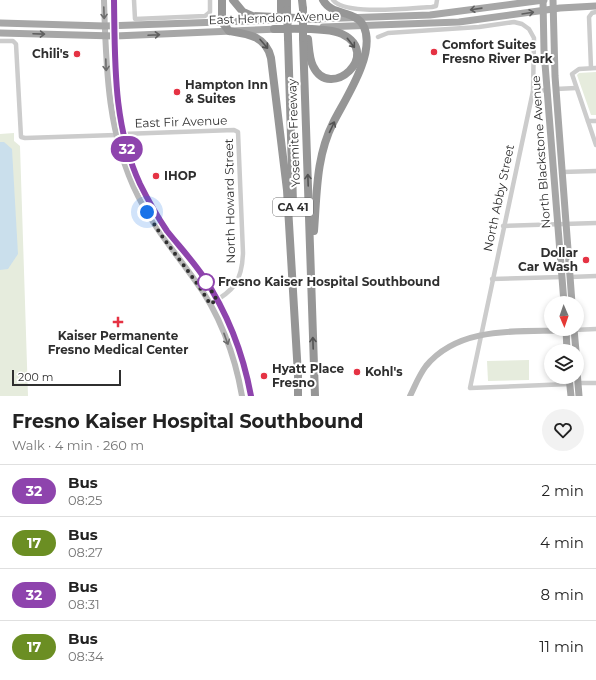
<!DOCTYPE html>
<meta charset="utf-8">
<style>
:root{--surface:#fff;--page:#f2f2f2;--text:#222;--muted:#767676;--line:#e0e0e0}
body{margin:0;font-family:Montserrat,sans-serif;background:var(--page);color:var(--text);height:100vh;display:flex;flex-direction:column;font-size:15px;white-space:nowrap}
*{box-sizing:border-box;margin:0}
p{font-size:13px;color:var(--muted)}
.icon{flex:none;width:22px;height:22px;fill:none;stroke:currentColor;stroke-width:2;stroke-linecap:round;stroke-linejoin:round}
.map{position:relative;height:396px;overflow:hidden}
.panel{display:flex;flex-direction:column;background:var(--surface);flex:1}
.panel>*{flex:none}
.badge{padding:0 8px;border-radius:13px;font-size:14px;line-height:26px}
.needle{width:26px;rotate:178deg}
.buttons{position:absolute;left:544px;top:296px;display:grid;gap:8px}
.buttons a{display:grid;place-items:center;width:40px;height:40px;border-radius:50%;background:var(--surface);box-shadow:0 2px 6px #0003;font-size:20px}
.scale{position:absolute;left:12px;bottom:10px;width:109px;box-sizing:border-box;padding-left:4px;border:2px solid #2f2f2f;border-top:0;font-size:11px;line-height:14px;white-space:nowrap;color:#2f2f2f;-webkit-text-stroke:3px #fff;paint-order:stroke}
.you{position:absolute;width:20px;height:20px;margin:-10px;border:3px solid #fff;border-radius:50%;background:#1a73e8;box-shadow:0 0 0 6px #1a73e833}
.map>.badge{position:absolute;translate:-50% -50%;box-shadow:0 0 0 2px #fff}
.round{display:grid;place-items:center;flex:none;width:42px;height:42px;border-radius:21px;background:var(--page)}
.summary{display:flex;align-items:center;justify-content:space-between;height:68px;padding:0 12px}
h1{font-size:19px;font-weight:700;line-height:30px}
ul{padding:0;list-style:none}
li{display:flex;align-items:center;gap:12px;height:52px;padding:0 12px;border-top:1px solid var(--line)}
li div{flex:1}
li b{display:block;font-size:15px}
li em{font-style:normal}
li .badge{min-width:44px;font-weight:700;text-align:center}
.map>svg:first-child{display:block}
.green{fill:#e6ecdd}
.water{fill:#cadfec}
.lines{fill:none;stroke-linecap:round;stroke-linejoin:round}
.minor{stroke:#ccc;stroke-width:4.5}
.secondary{stroke:#b9b9b9;stroke-width:6}
.primary{stroke:#a7a7a7;stroke-width:7}
.motorway{stroke:#969696;stroke-width:8}
.motorway-bridge{stroke:#969696;stroke-width:8}
.oneway{stroke:#5f5f5f}
.oneway2{stroke:#6d6d6d}
.oneway3{stroke:#535353}
.line-casing{stroke:#fff;stroke-width:9}
.line{stroke:#8e44ad;stroke-width:6}
.walk{stroke:#2f2f2f;stroke-width:4;stroke-dasharray:0 7.2}
.poi-dot{fill:#e53243;stroke:#fff;stroke-width:1.5}
.stop-dot{fill:#fff;stroke:#8e44ad;stroke-width:2}
.labels{text-anchor:middle;stroke-width:4;stroke-linejoin:round;paint-order:stroke}
.shield{fill:#fff;stroke:#6d6d6d;stroke-width:1}
.shield-label{font-size:11px;font-weight:bold;fill:#2f2f2f}
.street-label{font-size:12px;fill:#2f2f2f;stroke:#fff}
.poi-label{font-size:12px;font-weight:bold;fill:#2f2f2f;stroke:#fff;text-anchor:start}
.stop-label{font-size:12px;font-weight:bold;fill:#2f2f2f;stroke:#fff;text-anchor:start}
</style>
<div class="map">
<svg width="596" height="396" viewBox="0 0 596 396">
<rect width="100%" height="100%" fill="#fff"/>
<!-- green -->
<g class="green">
<path d="M 596,72 L 596,115 L 591,115 L 577,75 L 579,73 Z"/>
<path d="M 14,133 L 14,141 L 20,146 L 28,396 L 0,396 L 0,134 Z"/>
<path d="M 529,360 L 529,380 L 488,381 L 487,361 Z"/>
</g>
<!-- water -->
<path class="water" d="M 0,142 L 4,142 L 12,149 L 18,254 L 8,269 L 0,270 Z"/>
<g class="lines">
<!-- minor -->
<g class="minor">
<path d="M 134,0 L 135,19 L 205,16 L 210,12 L 210,0"/>
<path d="M 333,0 C 345,16 411,8 432,7 L 436,6 L 437,0"/>
<path d="M 378,37 L 388,33 L 479,27 L 514,22 L 522,24 L 529,29 L 534,38 L 533,91 L 470,388 L 570,384"/>
<path d="M 0,41 L 13,41 L 16,44 L 21,137 L 25,138 L 116,135"/>
<path d="M 591,68 L 589,17 L 592,13 L 596,12"/>
<path d="M 596,68 L 579,69 L 572,74 L 596,145"/>
<path d="M 556,89 L 576,88"/>
<path d="M 533,91 L 548,90"/>
<path d="M 588,121 L 596,121"/>
<path d="M 123,134 L 234,130 L 238,132 L 243,253 C 242,281 234,291 210,304"/>
<path d="M 562,172 L 596,171"/>
<path d="M 503,226 L 596,223"/>
<path d="M 570,277 L 596,276"/>
<path d="M 492,279 L 562,277"/>
<path d="M 574,330 L 596,329"/>
<path d="M 578,383 L 596,383"/>
</g>
<!-- secondary -->
<g class="secondary">
<path d="M 104,0 C 106,67 107,134 138,196 C 153,226 174,251 194,279 C 219,312 235,355 242,396"/>
<path d="M 114,0 C 115,62 113,126 140,184 C 148,200 157,216 167,231 C 179,246 192,260 203,276 C 227,312 243,353 251,396"/>
<path d="M 410,396 C 415,386 419,375 426,366 C 461,323 525,333 574,330"/>
</g>
<!-- primary -->
<g class="primary">
<path d="M 543,0 L 544,51 L 564,303"/>
<path d="M 553,0 L 555,76 L 572,303"/>
<path d="M 314,19 L 430,15 L 544,0"/>
<path d="M 0,23 L 105,26 L 276,20"/>
<path d="M 323,27 L 459,22 L 560,8 L 596,6"/>
<path d="M 0,33 L 115,36 L 279,29"/>
<path d="M 566,329 L 567,351"/>
<path d="M 574,329 L 576,351"/>
<path d="M 577,371 L 579,396"/>
<path d="M 569,377 L 571,396"/>
</g>
<!-- motorway -->
<g class="motorway">
<path d="M 222,0 L 222,22 L 229,31 C 248,34 266,36 271,58 L 287,190 L 298,375"/>
<path d="M 233,0 L 243,12 L 252,16 L 318,19"/>
<path d="M 281,0 L 281,11"/>
<path d="M 287,0 L 287,10"/>
<path d="M 302,0 L 303,9"/>
<path d="M 274,29 C 291,29 328,27 342,34 C 383,54 330,102 313,66 C 309,58 309,47 308,39"/>
<path d="M 288,38 L 293,203"/>
<path d="M 303,38 L 315,396"/>
<path d="M 314,231 C 317,193 316,157 333,123 C 345,99 376,54 364,27 C 356,9 332,17 323,0"/>
<path d="M 298,371 L 298,396"/>
</g>
<!-- motorway-bridge -->
<g class="motorway-bridge">
<path d="M 303,9 L 303,38"/>
<path d="M 287,10 L 288,38"/>
</g>
</g>
<!-- one-way arrows -->
<defs><path id="oneway-shaft" d="M-6 0H5M1.5-3L5.5 0L1.5 3" fill="none" stroke-width="1.6" stroke-linecap="round" stroke-linejoin="round"/></defs>
<g class="oneway">
<use href="#oneway-shaft" transform="translate(476 9) rotate(172)"/>
<use href="#oneway-shaft" transform="translate(528 13) rotate(-9)"/>
<use href="#oneway-shaft" transform="translate(39 34) rotate(2)"/>
<use href="#oneway-shaft" transform="translate(154 35) rotate(-3)"/>
</g>
<g class="oneway2">
<use href="#oneway-shaft" transform="translate(104 13) rotate(88)"/>
<use href="#oneway-shaft" transform="translate(106 65) rotate(88)"/>
<use href="#oneway-shaft" transform="translate(226 339) rotate(70)"/>
</g>
<g class="oneway3">
<use href="#oneway-shaft" transform="translate(351 43) rotate(52)"/>
<use href="#oneway-shaft" transform="translate(264 44) rotate(49)"/>
<use href="#oneway-shaft" transform="translate(332 127) rotate(-65)"/>
<use href="#oneway-shaft" transform="translate(308 180) rotate(-92)"/>
<use href="#oneway-shaft" transform="translate(313 343) rotate(-92)"/>
</g>
<g class="lines">
<defs>
<path id="line" d="M 114,0 C 115,62 113,126 140,184 C 148,200 157,216 167,231 C 179,246 192,260 203,276 C 227,312 243,353 251,396"/>
</defs>
<!-- line casing -->
<use href="#line" class="line-casing"/>
<!-- line -->
<use href="#line" class="line"/>
<!-- walk -->
<path class="walk" d="M 147,212 C 165,245 191,271 210,304 L 217,300 L 206,282"/>
</g>
<!-- markers -->
<g class="poi-dot">
<circle cx="434" cy="52" r="4"/>
<circle cx="77" cy="54" r="4"/>
<circle cx="177" cy="92" r="4"/>
<circle cx="156" cy="176" r="4"/>
<circle cx="586" cy="260" r="4"/>
<path d="M116 316h4v4h4v4h-4v4h-4v-4h-4v-4h4z"/>
<circle cx="357" cy="372" r="4"/>
<circle cx="264" cy="376" r="4"/>
</g>
<circle class="stop-dot" cx="206" cy="282" r="8"/>
<g class="labels">
<!-- shield labels -->
<rect class="shield" x="273" y="198" width="40" height="18" rx="3"/>
<g class="shield-label">
<text x="293" y="211">CA 41</text>
</g>
<!-- street labels -->
<g class="street-label">
<text transform="translate(274 18) rotate(-2)" y="4">East Herndon Avenue</text>
<text transform="translate(181 122) rotate(-2)" y="4">East Fir Avenue</text>
<text transform="translate(294 133) rotate(-92)" y="4">Yosemite Freeway</text>
<text transform="translate(541 152) rotate(-94)" y="4">North Blackstone Avenue</text>
<text transform="translate(499 198) rotate(-78)" y="4">North Abby Street</text>
<text transform="translate(230 201) rotate(-91)" y="4">North Howard Street</text>
</g>
<!-- poi labels -->
<g class="poi-label">
<text x="442" y="49">Comfort Suites<tspan x="442" dy="14">Fresno River Park</tspan></text>
<text x="69" y="58" text-anchor="end">Chili's</text>
<text x="185" y="89">Hampton Inn<tspan x="185" dy="14">&amp; Suites</tspan></text>
<text x="164" y="180">IHOP</text>
<text x="578" y="257" text-anchor="end">Dollar<tspan x="578" dy="14">Car Wash</tspan></text>
<text x="118" y="340" text-anchor="middle">Kaiser Permanente<tspan x="118" dy="14">Fresno Medical Center</tspan></text>
<text x="272" y="373">Hyatt Place<tspan x="272" dy="14">Fresno</tspan></text>
<text x="365" y="376">Kohl's</text>
</g>
<!-- stop labels -->
<g class="stop-label">
<text x="218" y="286">Fresno Kaiser Hospital Southbound</text>
</g>
</g>
</svg>
<div class="buttons">
<a><svg class="needle" viewBox="-14 -14 28 28"><path d="M0-13l5 13h-10z" fill="#e53935"/><path d="M0 13l5-13h-10z" fill="#767676"/></svg></a>
<a><svg class="icon" aria-label="layers" viewBox="0 0 24 24"><path d="M12 4l9 5-9 5-9-5zM3 14l9 5 9-5"/></svg></a>
</div>
<div class="scale">200 m</div>
<div class="you" style="left:147px;top:212px"></div>
<b class="badge" style="left:127px;top:149px;background:#8e44ad;color:#fff">32</b>
</div>
<section class="panel">
<div class="summary"><div><h1>Fresno Kaiser Hospital Southbound</h1><p>Walk · 4 min · 260 m</p></div><a class="round"><svg class="icon" aria-label="heart" viewBox="0 0 24 24"><path d="M12 20l-8-8c-3-5 5-10 8-4 3-6 11-1 8 4z"/></svg></a></div>
<ul>
<li><span class="badge" style="background:#8e44ad;color:#fff">32</span><div><b>Bus</b><p>08:25</p></div><em>2 min</em></li>
<li><span class="badge" style="background:#6b8e23;color:#fff">17</span><div><b>Bus</b><p>08:27</p></div><em>4 min</em></li>
<li><span class="badge" style="background:#8e44ad;color:#fff">32</span><div><b>Bus</b><p>08:31</p></div><em>8 min</em></li>
<li><span class="badge" style="background:#6b8e23;color:#fff">17</span><div><b>Bus</b><p>08:34</p></div><em>11 min</em></li>
</ul>
</section>
